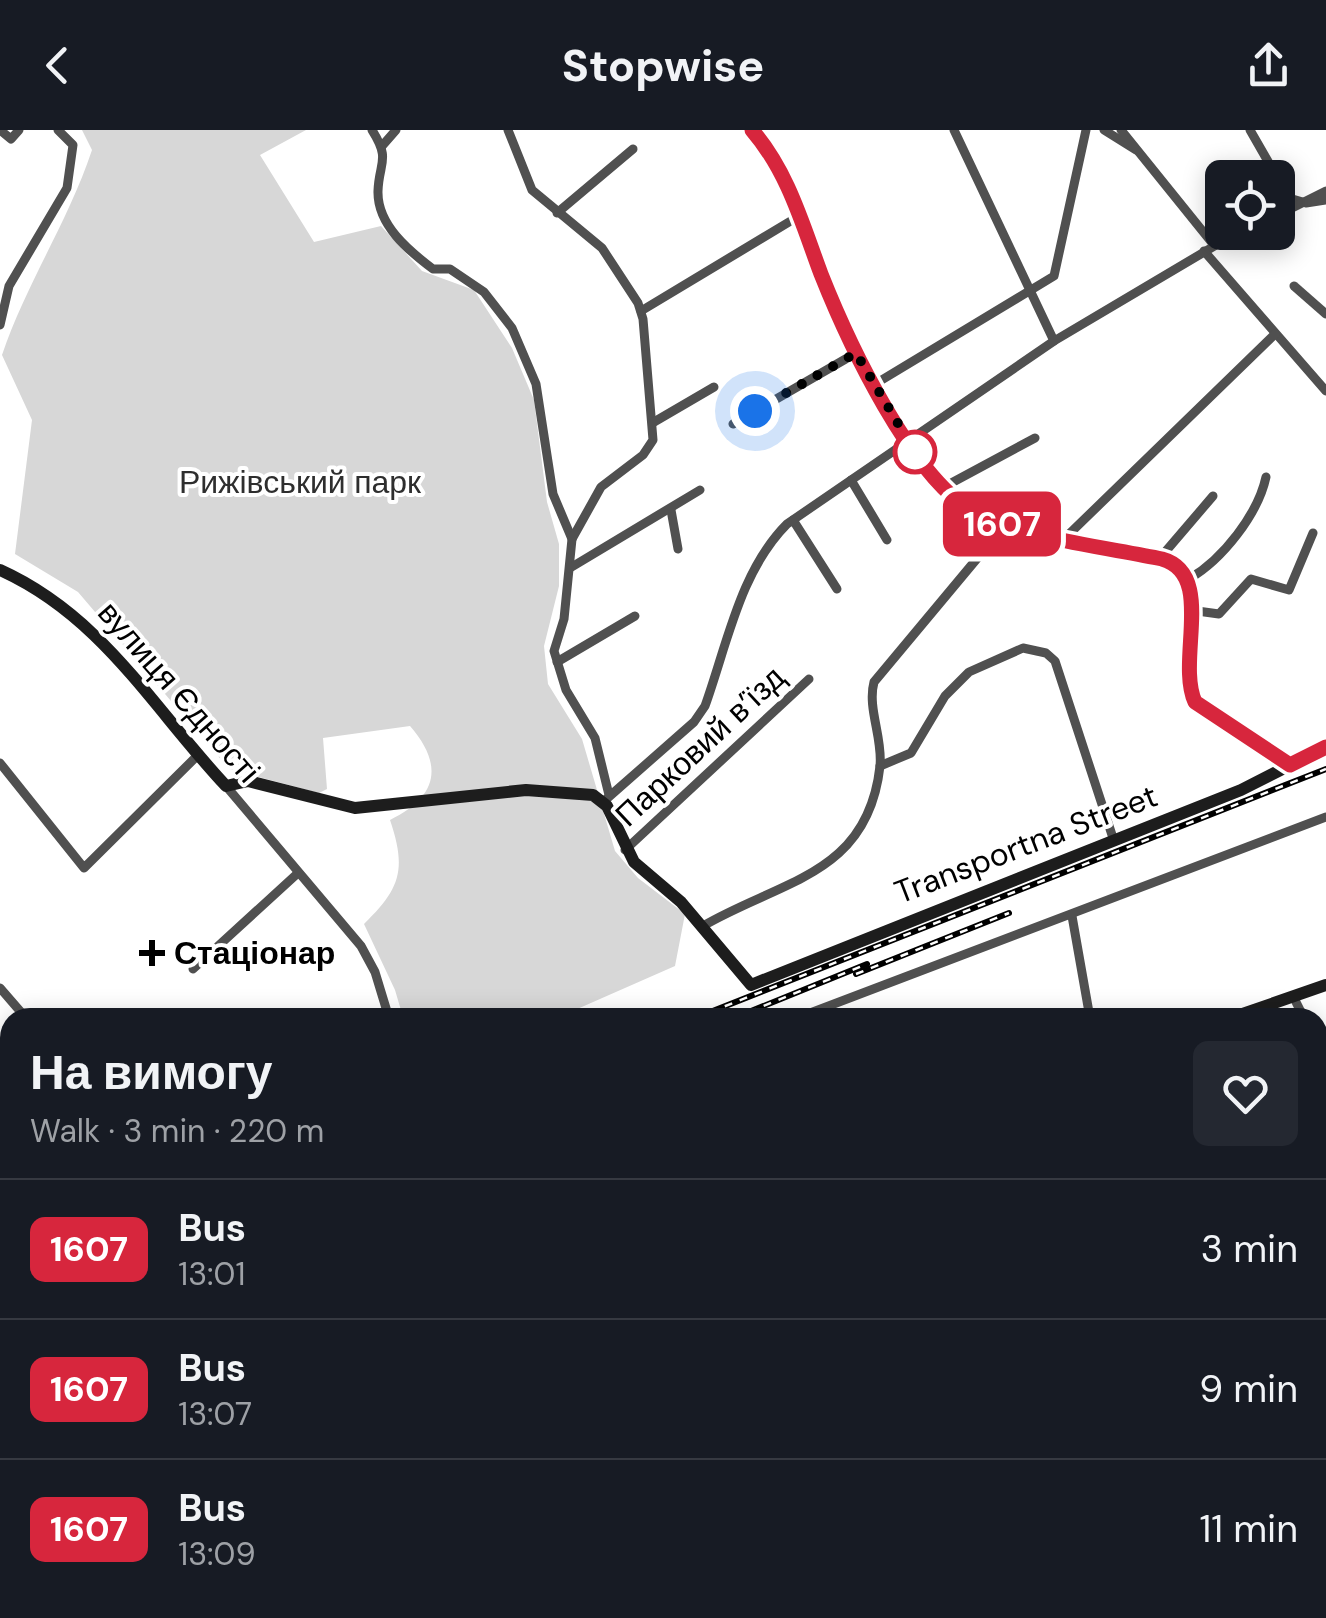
<!DOCTYPE html>
<meta charset="utf-8">
<style>
:root{--surface:#171b24;--page:#242831;--text:#f1f3f6;--muted:#9ea1a6;--line:#363941}
body{margin:0;font-family:"DM Sans",sans-serif;background:var(--page);color:var(--text);height:100vh;display:flex;flex-direction:column;font-size:38px;white-space:nowrap}
*{box-sizing:border-box;margin:0}
p{font-size:32px;color:var(--muted)}
.icon{flex:none;width:55px;height:55px;fill:none;stroke:currentColor;stroke-width:2;stroke-linecap:round;stroke-linejoin:round}
.map{position:relative;flex:1;overflow:hidden}
.panel{position:absolute;left:0px;top:878px;width:1328px;height:612px;display:flex;flex-direction:column;background:var(--surface);border-radius:30px 30px 0 0;box-shadow:0 5px 25px #0003}
.panel>*{flex:none}
.badge{padding:0 20px;border-radius:15px;font-size:35px;line-height:65px}
.buttons{position:absolute;left:1205px;top:30px;display:grid;gap:20px}
.buttons a{display:grid;place-items:center;width:90px;height:90px;border-radius:15px;background:var(--surface);box-shadow:0 5px 25px #0003;font-size:50px}
.you{position:absolute;width:50px;height:50px;margin:-25px;border:8px solid #fff;border-radius:50%;background:#1a73e8;box-shadow:0 0 0 15px #1a73e833}
.map>.badge{position:absolute;translate:-50% -50%;box-shadow:0 0 0 5px #fff}
.round{display:grid;place-items:center;flex:none;width:105px;height:105px;border-radius:15px;background:var(--page)}
.summary{display:flex;align-items:center;justify-content:space-between;height:170px;padding:0 30px}
h1{font-size:48px;font-weight:700;line-height:75px}
ul{padding:0;list-style:none}
li{display:flex;align-items:center;gap:30px;height:140px;padding:0 30px;border-top:2px solid var(--line)}
li div{flex:1}
li b{display:block;font-size:38px}
li em{font-style:normal}
li .badge{min-width:110px;font-weight:700;text-align:center}
header{display:flex;justify-content:space-between;align-items:center;height:130px;padding:0 30px;background:var(--surface);font-size:45px;font-weight:700}
.map>svg:first-child{display:block}
.green{fill:#d7d7d7}
.lines{fill:none;stroke-linecap:round;stroke-linejoin:round}
.stream{stroke:#9e9e9e;stroke-width:2.5}
.street{stroke:#505050;stroke-width:9}
.secondary{stroke:#1d1d1d;stroke-width:12}
.highway{stroke:#000;stroke-width:15}
.rail-casing{stroke:#000;stroke-width:6}
.rail{stroke:#fff;stroke-width:2.5;stroke-dasharray:8;stroke-linecap:butt}
.line-casing{stroke:#fff;stroke-width:22}
.line{stroke:#d7263d;stroke-width:15}
.walk{stroke:#000;stroke-width:10;stroke-dasharray:0 18}
.stop-dot{fill:#fff;stroke:#d7263d;stroke-width:5}
.poi-dot{fill:#000;stroke:#fff;stroke-width:4}
.labels{text-anchor:middle;stroke-width:8;stroke-linejoin:round;paint-order:stroke}
.park-label{font-size:32px;fill:#2e2e2e;stroke:#fff}
.street-label{font-size:32px;fill:#000;stroke:#fff}
.poi-label{font-size:32px;font-weight:bold;fill:#000;stroke:#fff;text-anchor:start}
</style>
<header><svg class="icon" aria-label="back" viewBox="0 0 24 24"><path d="M15 5l-7 7 7 7"/></svg>Stopwise<svg class="icon" aria-label="share" viewBox="0 0 24 24"><path d="M12 15V3M7 8l5-5 5 5M5 13v7h14v-7"/></svg></header>
<div class="map">
<svg width="1326" height="1488" viewBox="0 0 1326 1488">
<rect width="100%" height="100%" fill="#fff"/>
<!-- green -->
<path class="green" d="M 82,0 L 306,0 L 260,25 L 314,112 L 381,96 L 422,141 L 474,160 L 512,218 L 534,270 L 547,372 L 559,414 L 559,456 L 544,516 L 548,554 L 582,609 L 615,721 L 638,748 L 685,784 L 675,836 L 559,887 L 403,887 L 395,860 L 364,794 C 400,759 407,740 390,690 C 438,667 444,635 410,596 L 323,608 L 327,659 L 319,663 L 229,639 L 78,462 L 15,424 L 32,290 L 2,225 C 26,154 68,92 92,20 Z"/>
<g class="lines">
<!-- stream -->
<g class="stream">
<path d="M 1318,1474 L 1326,1469"/>
<path d="M 1293,1488 L 1307,1480"/>
</g>
<!-- street -->
<g class="street">
<path d="M 0,0 L 11,9 L 19,0"/>
<path d="M 372,0 C 391,30 379,32 378,61 C 377,95 409,121 433,139 L 450,139 L 484,162 L 512,198 L 536,254 L 553,364 L 572,409 L 564,489 L 554,521 L 566,560 L 595,608 L 609,665"/>
<path d="M 508,0 L 532,60 L 602,118 L 638,173 L 643,189 L 653,310 L 643,325 L 601,357 L 572,409"/>
<path d="M 752,0 C 788,42 802,94 821,144 C 850,217 916,360 991,391 C 1043,412 1107,417 1162,429 L 1182,437 C 1210,468 1170,539 1197,574 C 1218,601 1262,616 1289,635"/>
<path d="M 954,0 L 1054,211"/>
<path d="M 1104,0 L 1136,20"/>
<path d="M 1121,0 L 1213,114"/>
<path d="M 1250,0 L 1289,68 L 1306,73 L 1326,70"/>
<path d="M 382,16 L 396,0"/>
<path d="M 557,83 L 633,19"/>
<path d="M 1278,85 L 1326,61"/>
<path d="M 1204,121 L 1326,261"/>
<path d="M 1294,156 L 1326,184"/>
<path d="M 641,181 L 799,86"/>
<path d="M 0,195 L 9,156 L 67,58 L 73,15 L 58,0"/>
<path d="M 875,254 L 1054,146 L 1086,0"/>
<path d="M 654,292 L 714,257"/>
<path d="M 733,294 L 856,223"/>
<path d="M 851,350 L 887,410"/>
<path d="M 942,358 L 1035,308"/>
<path d="M 671,380 L 678,419"/>
<path d="M 793,390 L 837,459"/>
<path d="M 1065,408 L 1275,204"/>
<path d="M 1160,428 L 1213,366"/>
<path d="M 570,438 L 700,360"/>
<path d="M 1189,449 C 1223,429 1258,384 1266,347"/>
<path d="M 1190,480 L 1219,484 L 1251,449 L 1289,460 L 1313,403"/>
<path d="M 557,532 L 635,486"/>
<path d="M 0,633 L 84,738 L 198,625"/>
<path d="M 880,636 L 911,623 L 945,566 L 969,542 L 1023,518 L 1046,523 L 1055,531 L 1113,708"/>
<path d="M 226,656 L 361,816 L 375,842 L 389,888"/>
<path d="M 603,672 L 694,592 L 705,576 C 727,515 740,441 787,394 L 1054,211 L 1238,102"/>
<path d="M 625,720 L 809,549"/>
<path d="M 1072,786 L 1090,888"/>
<path d="M 703,796 C 782,750 868,745 880,636 C 883,608 867,578 874,552 L 1005,395"/>
<path d="M 193,839 L 298,743"/>
<path d="M 0,858 L 26,888"/>
<path d="M 1294,868 L 1304,888"/>
<path d="M 797,888 L 1326,687"/>
<path d="M 1318,911 L 1326,926"/>
<path d="M 1318,1030 L 1326,1027"/>
<path d="M 1318,1114 L 1326,1110"/>
<path d="M 0,1128 L 10,1127"/>
<path d="M 0,1166 L 10,1165"/>
<path d="M 0,1265 L 10,1266"/>
<path d="M 1318,1271 L 1326,1267"/>
<path d="M 1318,1440 L 1326,1440"/>
<path d="M 0,1467 L 10,1465"/>
<path d="M 305,1480 L 308,1488"/>
<path d="M 414,1480 L 419,1488"/>
<path d="M 732,1480 L 733,1488"/>
<path d="M 38,1488 L 84,1480"/>
<path d="M 628,1488 L 630,1480"/>
<path d="M 1021,1488 L 1023,1480"/>
</g>
<!-- secondary -->
<g class="secondary">
<path d="M 0,440 C 102,486 152,577 226,656 L 248,651 L 355,678 L 526,660 L 593,665 L 607,676 L 634,732 L 681,772 L 751,855 L 1241,660 L 1326,617"/>
<path d="M 1231,888 L 1326,855"/>
</g>
<!-- highway -->
<g class="highway">
<path d="M 1318,1424 L 1326,1425"/>
<path d="M 0,1483 L 18,1480"/>
</g>
<defs>
<g id="rail">
<path d="M 856,844 L 1009,783"/>
<path d="M 695,888 L 1326,639"/>
<path d="M 734,888 L 867,834"/>
<path d="M 0,1136 L 10,1135"/>
</g>
</defs>
<!-- rail casing -->
<use href="#rail" class="rail-casing"/>
<!-- rail -->
<use href="#rail" class="rail"/>
</g>
<g class="lines">
<defs>
<path id="line" d="M 752,0 C 788,42 802,93 821,144 C 848,212 912,350 977,384 C 1023,408 1110,418 1162,429 C 1216,444 1176,530 1195,572 L 1290,635 L 1326,617"/>
</defs>
<!-- line casing -->
<use href="#line" class="line-casing"/>
<!-- line -->
<use href="#line" class="line"/>
<!-- walk -->
<path class="walk" d="M 755,281 L 856,223 L 915,322"/>
</g>
<!-- markers -->
<circle class="stop-dot" cx="915" cy="322" r="20"/>
<path class="poi-dot" d="M147 808h10v10h10v10h-10v10h-10v-10h-10v-10h10z"/>
<g class="labels">
<!-- park labels -->
<g class="park-label">
<text x="300" y="363">Рижівський парк</text>
</g>
<!-- street labels -->
<g class="street-label">
<text transform="translate(179 562) rotate(49)" y="11">вулиця Єдності</text>
<text transform="translate(700 616) rotate(-43)" y="11">Парковий в’їзд</text>
<text transform="translate(1026 714) rotate(-21)" y="11">Transportna Street</text>
</g>
<!-- poi labels -->
<g class="poi-label">
<text x="174" y="834">Стаціонар</text>
</g>
</g>
</svg>
<div class="buttons">
<a><svg class="icon" aria-label="locate" viewBox="0 0 24 24"><circle cx="12" cy="12" r="6"/><path d="M12 2v4M12 18v4M2 12h4M18 12h4"/></svg></a>
</div>
<div class="you" style="left:755px;top:281px"></div>
<b class="badge" style="left:1002px;top:394px;background:#d7263d;color:#fff">1607</b>
<section class="panel">
<div class="summary"><div><h1>На вимогу</h1><p>Walk · 3 min · 220 m</p></div><a class="round"><svg class="icon" aria-label="heart" viewBox="0 0 24 24"><path d="M12 20l-8-8c-3-5 5-10 8-4 3-6 11-1 8 4z"/></svg></a></div>
<ul>
<li><span class="badge" style="background:#d7263d;color:#fff">1607</span><div><b>Bus</b><p>13:01</p></div><em>3 min</em></li>
<li><span class="badge" style="background:#d7263d;color:#fff">1607</span><div><b>Bus</b><p>13:07</p></div><em>9 min</em></li>
<li><span class="badge" style="background:#d7263d;color:#fff">1607</span><div><b>Bus</b><p>13:09</p></div><em>11 min</em></li>
</ul>
</section>
</div>
